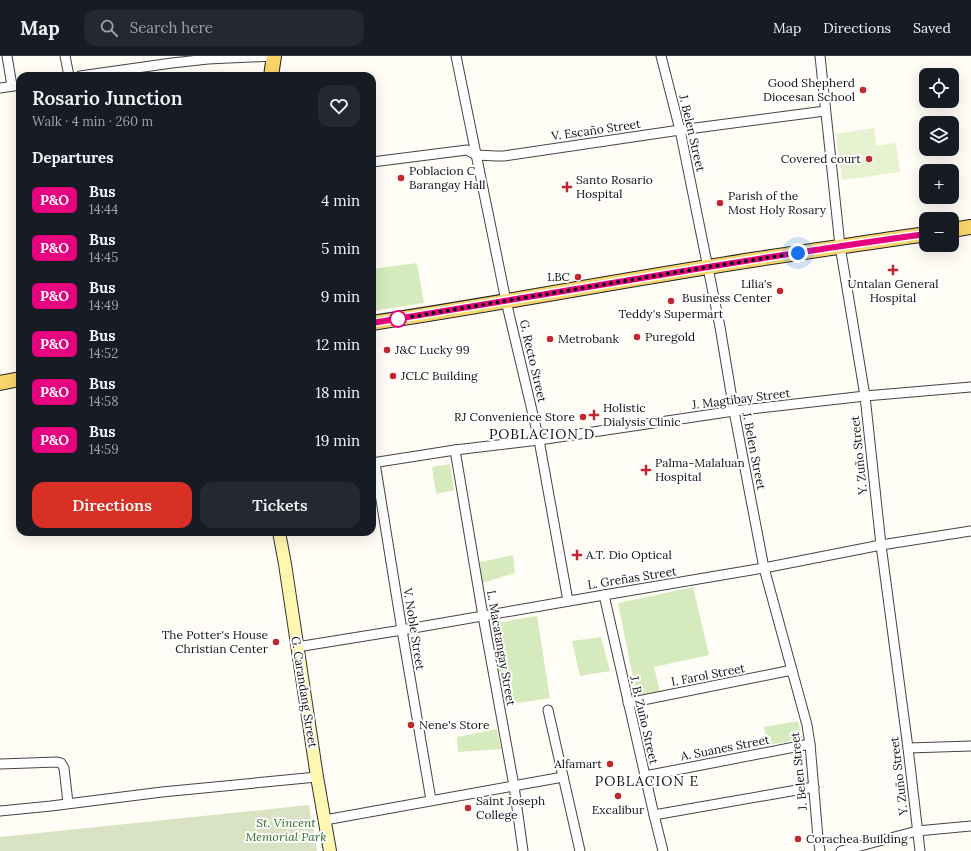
<!DOCTYPE html>
<meta charset="utf-8">
<style>
:root{--surface:#171b24;--page:#242831;--text:#f1f3f6;--muted:#9ea1a6;--line:#363941;--accent:#d93025}
body{margin:0;font-family:Lora,serif;background:var(--page);color:var(--text);height:100vh;display:flex;flex-direction:column;font-size:15px;white-space:nowrap}
*{box-sizing:border-box;margin:0}
p{font-size:13px;color:var(--muted)}
.icon{flex:none;width:22px;height:22px;fill:none;stroke:currentColor;stroke-width:2;stroke-linecap:round;stroke-linejoin:round}
.map{position:relative;flex:1;overflow:hidden}
.panel{position:absolute;left:16px;top:16px;width:360px;height:464px;display:flex;flex-direction:column;background:var(--surface);border-radius:12px;box-shadow:0 4px 16px #0002}
.panel>*{flex:none}
.badge{padding:0 8px;border-radius:6px;font-size:14px;line-height:26px}
.fabs{position:absolute;left:919px;top:12px;display:grid;gap:8px}
.fabs a{display:grid;place-items:center;width:40px;height:40px;border-radius:8px;background:var(--surface);box-shadow:0 4px 16px #0002;font-size:20px}
.you{position:absolute;width:20px;height:20px;margin:-10px;border:3px solid #fff;border-radius:50%;background:#1a73e8;box-shadow:0 0 0 6px #1a73e833}
.map>.badge{position:absolute;translate:-50% -50%;box-shadow:0 0 0 2px #fff}
h2{padding:0 16px;font-size:15px;line-height:36px}
.round{display:grid;place-items:center;flex:none;width:42px;height:42px;border-radius:12px;background:var(--page)}
.head{display:flex;align-items:center;justify-content:space-between;height:68px;padding:0 16px}
h1{font-size:19px;font-weight:600;line-height:30px}
.button{display:flex;gap:8px;margin-top:auto;padding:8px 16px}
.button a{flex:1;height:46px;border-radius:12px;background:var(--accent);color:#fff;font-size:16px;font-weight:600;line-height:46px;text-align:center}
.button a+a{background:var(--page);color:var(--text)}
ul{padding:0;list-style:none}
li{display:flex;align-items:center;gap:12px;height:48px;padding:0 16px}
li div{flex:1}
li b{display:block;font-size:15px}
li em{font-style:normal}
li .badge{min-width:44px;font-weight:700;text-align:center}
header{display:flex;align-items:center;gap:24px;box-sizing:border-box;height:56px;padding:0 20px;background:var(--surface);border-bottom:1px solid var(--line)}
header strong{font-size:19px}
nav{display:flex;gap:22px;margin-inline-start:auto;font-size:14px}
.search{width:280px;height:36px;background:var(--page);display:flex;align-items:center;gap:10px;box-sizing:border-box;padding:0 14px;border-radius:12px;color:var(--muted);font-size:15px}
.map>svg:first-child{display:block}
.green{fill:#d5ebbd}
.cemetery{fill:#d9e3c4}
.pitch{fill:#e6f2cf}
.lines{fill:none;stroke-linecap:round;stroke-linejoin:round}
.street-casing{stroke:#444;stroke-width:11}
.secondary-casing{stroke:#333;stroke-width:14}
.primary-casing{stroke:#222;stroke-width:16}
.street{stroke:#fff;stroke-width:9}
.secondary{stroke:#fff6b0;stroke-width:12}
.primary{stroke:#f9d66b;stroke-width:14}
.line-casing{stroke:#fff;stroke-width:9}
.line{stroke:#e6007e;stroke-width:6}
.walk{stroke:#111;stroke-width:4;stroke-dasharray:0 7.2}
.poi-dot{fill:#c4262e;stroke:#fff;stroke-width:1.5}
.stop-dot{fill:#fff;stroke:#e6007e;stroke-width:2}
.labels{text-anchor:middle;stroke-width:4;stroke-linejoin:round;paint-order:stroke}
.poi-label{font-size:12px;fill:#111;stroke:#fff;text-anchor:start}
.street-label{font-size:12px;fill:#111;stroke:#fff}
.park-label{font-size:12px;font-style:italic;fill:#2f6b1f;stroke:#fff}
.quarter-label{font-size:14px;letter-spacing:1px;fill:#111;stroke:#fff}
</style>
<header>
<strong>Map</strong>
<div class="search"><svg class="icon" aria-label="search" viewBox="0 0 24 24"><circle cx="10" cy="10" r="6"/><path d="M15 15l6 6"/></svg>Search here</div>
<nav><a>Map</a><a>Directions</a><a>Saved</a></nav>
</header>
<div class="map">
<svg width="971" height="795" viewBox="0 0 971 795">
<rect width="100%" height="100%" fill="#fffdf5"/>
<!-- green -->
<g class="green">
<path d="M 417,207 L 424,247 L 372,255 L 372,213 Z"/>
<path d="M 450,408 L 454,434 L 436,438 L 432,411 Z"/>
<path d="M 513,499 L 515,517 L 482,527 L 480,506 Z"/>
<path d="M 693,531 L 709,599 L 654,611 L 660,636 L 637,641 L 618,547 Z"/>
<path d="M 537,560 L 550,642 L 504,649 L 489,568 Z"/>
<path d="M 601,581 L 610,615 L 580,620 L 572,585 Z"/>
<path d="M 798,665 L 803,683 L 767,689 L 764,671 Z"/>
<path d="M 497,673 L 501,693 L 458,696 L 457,681 Z"/>
</g>
<!-- cemetery -->
<path class="cemetery" d="M 309,749 L 317,795 L 0,795 L 0,781 Z"/>
<!-- pitch -->
<path class="pitch" d="M 874,72 L 876,90 L 896,87 L 900,116 L 842,124 L 836,78 Z"/>
<g class="lines">
<defs>
<g id="street">
<path d="M 7,0 L 12,30"/>
<path d="M 65,0 L 69,20"/>
<path d="M 456,0 L 506,245 L 539,384 L 568,545"/>
<path d="M 661,0 L 680,74 L 720,271 L 734,355 L 764,512 L 807,669 L 810,688 L 818,782 L 820,795"/>
<path d="M 820,0 L 840,190 L 865,340 L 881,489 L 908,692 L 920,795"/>
<path d="M 80,20 L 172,7 L 208,3 L 274,0"/>
<path d="M 0,32 L 20,29"/>
<path d="M 372,106 L 459,95 L 467,94 L 476,99 L 496,100 L 504,100 L 680,74 L 825,55"/>
<path d="M 455,394 L 483,560 L 514,730 L 523,795"/>
<path d="M 372,407 L 455,394 L 539,384 L 734,355 L 865,340 L 971,331"/>
<path d="M 375,407 L 402,574 L 431,744"/>
<path d="M 604,539 L 654,759 L 663,795"/>
<path d="M 297,591 L 402,574 L 604,539 L 764,512 L 881,489 L 971,475"/>
<path d="M 628,647 L 792,614"/>
<path d="M 548,654 L 580,795"/>
<path d="M 908,692 L 971,690"/>
<path d="M 0,708 L 57,706 L 61,707 L 64,712 L 68,747"/>
<path d="M 645,720 L 810,688"/>
<path d="M 0,755 L 51,750 L 162,736 L 317,721"/>
<path d="M 654,759 L 814,731"/>
<path d="M 325,764 L 563,721"/>
<path d="M 841,795 L 917,775 L 971,770"/>
</g>
<path id="secondary" d="M 279,476 L 285,508 L 317,721 L 330,795"/>
<g id="primary">
<path d="M 271,20 L 274,0"/>
<path d="M 952,174 L 971,171"/>
<path d="M 372,267 C 484,250 596,229 708,211 C 781,199 853,189 926,178"/>
<path d="M 0,327 L 20,323"/>
</g>
</defs>
<!-- street casing -->
<use href="#street" class="street-casing"/>
<!-- secondary casing -->
<use href="#secondary" class="secondary-casing"/>
<!-- primary casing -->
<use href="#primary" class="primary-casing"/>
<!-- street -->
<use href="#street" class="street"/>
<!-- secondary -->
<use href="#secondary" class="secondary"/>
<!-- primary -->
<use href="#primary" class="primary"/>
</g>
<g class="lines">
<defs>
<path id="line" d="M 372,267 C 484,249 596,229 708,211 C 781,199 853,188 926,178"/>
</defs>
<!-- line casing -->
<use href="#line" class="line-casing"/>
<!-- line -->
<use href="#line" class="line"/>
<!-- walk -->
<path class="walk" d="M 398,263 L 708,211 L 798,197"/>
</g>
<!-- markers -->
<g class="poi-dot">
<circle cx="863" cy="34" r="4"/>
<circle cx="869" cy="103" r="4"/>
<circle cx="401" cy="122" r="4"/>
<path d="M565 125h4v4h4v4h-4v4h-4v-4h-4v-4h4z"/>
<circle cx="720" cy="147" r="4"/>
<path d="M891 208h4v4h4v4h-4v4h-4v-4h-4v-4h4z"/>
<circle cx="578" cy="221" r="4"/>
<circle cx="780" cy="235" r="4"/>
<circle cx="671" cy="245" r="4"/>
<circle cx="637" cy="281" r="4"/>
<circle cx="550" cy="283" r="4"/>
<circle cx="387" cy="294" r="4"/>
<circle cx="393" cy="320" r="4"/>
<path d="M592 353h4v4h4v4h-4v4h-4v-4h-4v-4h4z"/>
<circle cx="583" cy="361" r="4"/>
<path d="M644 408h4v4h4v4h-4v4h-4v-4h-4v-4h4z"/>
<path d="M575 493h4v4h4v4h-4v4h-4v-4h-4v-4h4z"/>
<circle cx="276" cy="586" r="4"/>
<circle cx="411" cy="669" r="4"/>
<circle cx="610" cy="708" r="4"/>
<circle cx="618" cy="740" r="4"/>
<circle cx="468" cy="752" r="4"/>
<circle cx="798" cy="783" r="4"/>
</g>
<circle class="stop-dot" cx="398" cy="263" r="8"/>
<g class="labels">
<!-- poi labels -->
<g class="poi-label">
<text x="855" y="31" text-anchor="end">Good Shepherd<tspan x="855" dy="14">Diocesan School</tspan></text>
<text x="861" y="107" text-anchor="end">Covered court</text>
<text x="409" y="119">Poblacion C<tspan x="409" dy="14">Barangay Hall</tspan></text>
<text x="576" y="128">Santo Rosario<tspan x="576" dy="14">Hospital</tspan></text>
<text x="728" y="144">Parish of the<tspan x="728" dy="14">Most Holy Rosary</tspan></text>
<text x="570" y="225" text-anchor="end">LBC</text>
<text x="772" y="232" text-anchor="end">Lilia's<tspan x="772" dy="14">Business Center</tspan></text>
<text x="893" y="232" text-anchor="middle">Untalan General<tspan x="893" dy="14">Hospital</tspan></text>
<text x="671" y="262" text-anchor="middle">Teddy's Supermart</text>
<text x="645" y="285">Puregold</text>
<text x="558" y="287">Metrobank</text>
<text x="395" y="298">J&amp;C Lucky 99</text>
<text x="401" y="324">JCLC Building</text>
<text x="603" y="356">Holistic<tspan x="603" dy="14">Dialysis Clinic</tspan></text>
<text x="575" y="365" text-anchor="end">RJ Convenience Store</text>
<text x="655" y="411">Palma-Malaluan<tspan x="655" dy="14">Hospital</tspan></text>
<text x="586" y="503">A.T. Dio Optical</text>
<text x="268" y="583" text-anchor="end">The Potter's House<tspan x="268" dy="14">Christian Center</tspan></text>
<text x="419" y="673">Nene's Store</text>
<text x="602" y="712" text-anchor="end">Alfamart</text>
<text x="476" y="749">Saint Joseph<tspan x="476" dy="14">College</tspan></text>
<text x="618" y="758" text-anchor="middle">Excalibur</text>
<text x="806" y="787">Corachea Building</text>
</g>
<!-- street labels -->
<g class="street-label">
<text transform="translate(596 74) rotate(-8)" y="4">V. Escaño Street</text>
<text transform="translate(692 77) rotate(77)" y="4">J. Belen Street</text>
<text transform="translate(533 305) rotate(77)" y="4">G. Recto Street</text>
<text transform="translate(741 343) rotate(-7)" y="4">J. Magtibay Street</text>
<text transform="translate(754 395) rotate(79)" y="4">J. Belen Street</text>
<text transform="translate(859 399) rotate(-96)" y="4">Y. Zuño Street</text>
<text transform="translate(632 522) rotate(-9)" y="4">L. Greñas Street</text>
<text transform="translate(414 573) rotate(81)" y="4">V. Noble Street</text>
<text transform="translate(501 592) rotate(80)" y="4">L. Macatangay Street</text>
<text transform="translate(708 619) rotate(-11)" y="4">I. Farol Street</text>
<text transform="translate(304 636) rotate(81)" y="4">G. Carandang Street</text>
<text transform="translate(644 664) rotate(77)" y="4">J. B. Zuño Street</text>
<text transform="translate(725 692) rotate(-11)" y="4">A. Suanes Street</text>
<text transform="translate(799 715) rotate(-96)" y="4">J. Belen Street</text>
<text transform="translate(899 720) rotate(-97)" y="4">Y. Zuño Street</text>
</g>
<!-- park labels -->
<g class="park-label">
<text x="286" y="771">St. Vincent<tspan x="286" dy="14">Memorial Park</tspan></text>
</g>
<!-- quarter labels -->
<g class="quarter-label">
<text x="542" y="383">POBLACION D</text>
<text x="647" y="730">POBLACION E</text>
</g>
</g>
</svg>
<div class="fabs">
<a><svg class="icon" aria-label="locate" viewBox="0 0 24 24"><circle cx="12" cy="12" r="6"/><path d="M12 2v4M12 18v4M2 12h4M18 12h4"/></svg></a>
<a><svg class="icon" aria-label="layers" viewBox="0 0 24 24"><path d="M12 4l9 5-9 5-9-5zM3 14l9 5 9-5"/></svg></a>
<a>+</a>
<a>−</a>
</div>
<div class="you" style="left:798px;top:197px"></div>
<section class="panel">
<div class="head"><div><h1>Rosario Junction</h1><p>Walk · 4 min · 260 m</p></div><a class="round"><svg class="icon" aria-label="heart" viewBox="0 0 24 24"><path d="M12 20l-8-8c-3-5 5-10 8-4 3-6 11-1 8 4z"/></svg></a></div>
<h2>Departures</h2>
<ul>
<li><span class="badge" style="background:#e6007e;color:#fff">P&amp;O</span><div><b>Bus</b><p>14:44</p></div><em>4 min</em></li>
<li><span class="badge" style="background:#e6007e;color:#fff">P&amp;O</span><div><b>Bus</b><p>14:45</p></div><em>5 min</em></li>
<li><span class="badge" style="background:#e6007e;color:#fff">P&amp;O</span><div><b>Bus</b><p>14:49</p></div><em>9 min</em></li>
<li><span class="badge" style="background:#e6007e;color:#fff">P&amp;O</span><div><b>Bus</b><p>14:52</p></div><em>12 min</em></li>
<li><span class="badge" style="background:#e6007e;color:#fff">P&amp;O</span><div><b>Bus</b><p>14:58</p></div><em>18 min</em></li>
<li><span class="badge" style="background:#e6007e;color:#fff">P&amp;O</span><div><b>Bus</b><p>14:59</p></div><em>19 min</em></li>
</ul>
<div class="button"><a>Directions</a><a>Tickets</a></div>
</section>
</div>
